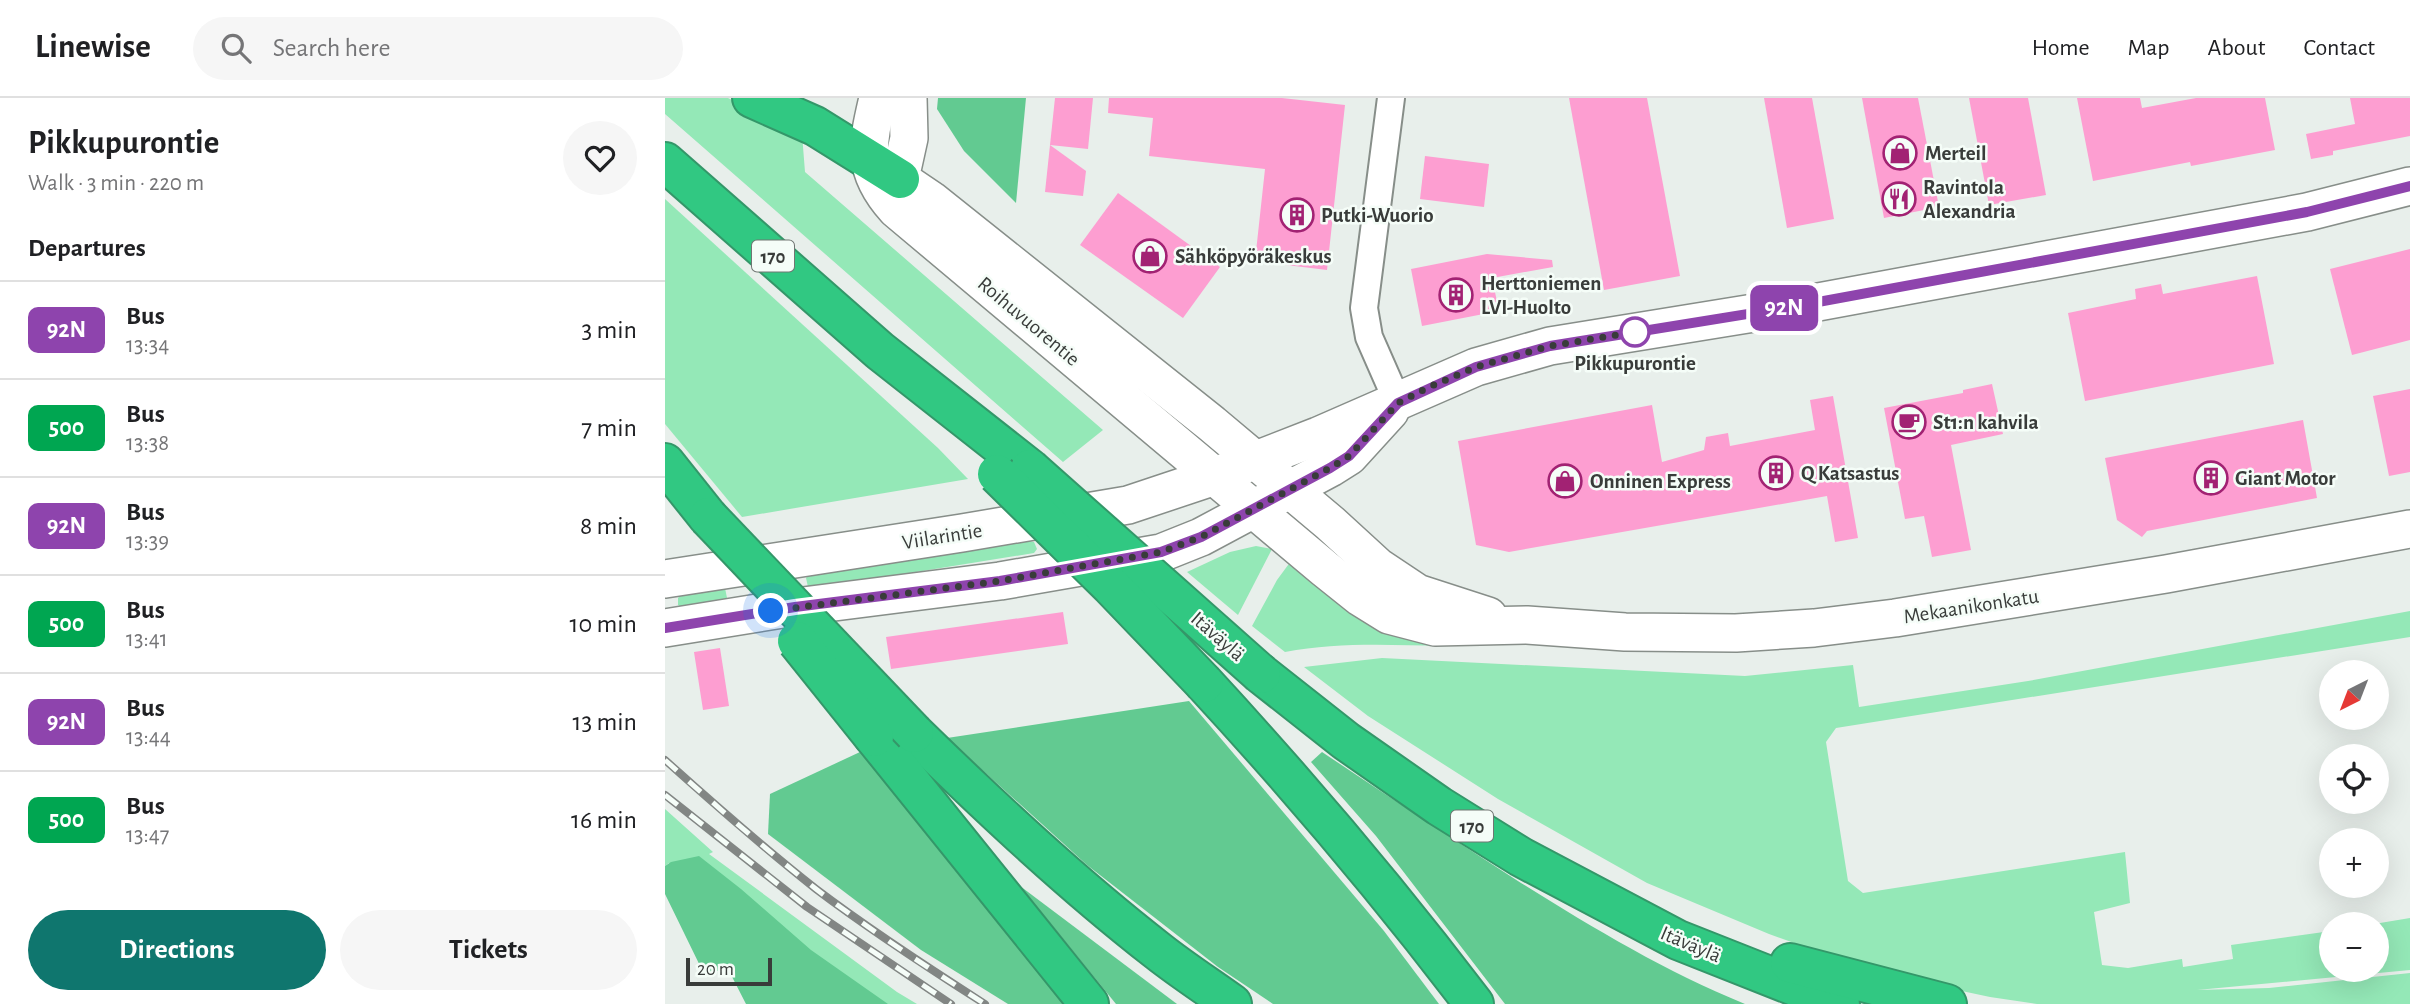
<!DOCTYPE html>
<meta charset="utf-8">
<style>
:root{--surface:#fff;--page:#f6f6f6;--text:#202124;--muted:#757577;--line:#e0e0e0;--accent:#0f766e}
body{margin:0;font-family:"Alegreya Sans",sans-serif;background:var(--page);color:var(--text);height:100vh;display:flex;flex-direction:column;font-size:26px;white-space:nowrap}
*{box-sizing:border-box;margin:0}
p{font-size:23px;color:var(--muted)}
.icon{flex:none;width:38px;height:38px;fill:none;stroke:currentColor;stroke-width:2;stroke-linecap:round;stroke-linejoin:round}
.map{position:relative;flex:1;overflow:hidden}
.drawer{display:flex;flex-direction:column;background:var(--surface);width:665px}
.drawer>*{flex:none}
.badge{padding:0 14px;border-radius:10px;font-size:24px;line-height:46px}
.needle{width:46px;rotate:222deg}
.controls{position:absolute;left:1654px;top:562px;display:grid;gap:14px}
.controls a{display:grid;place-items:center;width:70px;height:70px;border-radius:50%;background:var(--surface);box-shadow:0 7px 28px #0002;font-size:35px}
.scale{position:absolute;left:21px;bottom:18px;width:86px;box-sizing:border-box;padding-left:7px;border:4px solid #393c3a;border-top:0;font-size:19px;line-height:24px;white-space:nowrap;color:#393c3a;-webkit-text-stroke:5px #f5fdf8;paint-order:stroke}
.you{position:absolute;width:35px;height:35px;margin:-18px;border:5px solid #fff;border-radius:50%;background:#1a73e8;box-shadow:0 0 0 10px #1a73e833}
.map>.badge{position:absolute;translate:-50% -50%;box-shadow:0 0 0 4px #fff}
h2{padding:0 28px;font-size:26px;line-height:63px}
.round{display:grid;place-items:center;flex:none;width:74px;height:74px;border-radius:37px;background:var(--page)}
.summary{display:flex;align-items:center;justify-content:space-between;height:119px;padding:0 28px}
h1{font-size:33px;font-weight:700;line-height:52px}
.cta{display:flex;gap:14px;margin-top:auto;padding:14px 28px}
.cta a{flex:1;height:80px;border-radius:42px;background:var(--accent);color:#fff;font-size:28px;font-weight:700;line-height:80px;text-align:center}
.cta a+a{background:var(--page);color:var(--text)}
ul{padding:0;list-style:none}
li{display:flex;align-items:center;gap:21px;height:98px;padding:0 28px;border-top:2px solid var(--line)}
li div{flex:1}
li b{display:block;font-size:26px}
li em{font-style:normal}
li .badge{min-width:77px;font-weight:700;text-align:center}
header{display:flex;align-items:center;gap:42px;box-sizing:border-box;height:98px;padding:0 35px;background:var(--surface);border-bottom:2px solid var(--line)}
header strong{font-size:33px}
nav{display:flex;gap:38px;margin-inline-start:auto;font-size:24px}
.search{width:490px;height:63px;background:var(--page);display:flex;align-items:center;gap:18px;box-sizing:border-box;padding:0 24px;border-radius:38px;color:var(--muted);font-size:26px}
main{display:flex;flex:1;min-height:0}
.map>svg:first-child{display:block}
.green{fill:#94e8b7}
.forest{fill:#62ca91}
.building{fill:#fd9ed1}
.lines{fill:none;stroke-linecap:round;stroke-linejoin:round}
.street-casing{stroke:#878e89;stroke-width:30}
.secondary-casing{stroke:#878e89;stroke-width:40}
.highway-casing{stroke:#349769;stroke-width:42}
.street{stroke:#fff;stroke-width:26}
.secondary{stroke:#fff;stroke-width:37}
.highway{stroke:#31c882;stroke-width:38}
.rail-casing{stroke:#828684;stroke-width:8}
.rail{stroke:#f5fdf8;stroke-width:5;stroke-dasharray:16;stroke-linecap:butt}
.highway-bridge-casing{stroke:#349769;stroke-width:42;stroke-linecap:butt}
.highway-bridge{stroke:#31c882;stroke-width:38}
.line-casing{stroke:#fff;stroke-width:16}
.line{stroke:#8e44ad;stroke-width:10}
.walk{stroke:#393c3a;stroke-width:7;stroke-dasharray:0 12.6}
.stop-dot{fill:#fff;stroke:#8e44ad;stroke-width:3.5}
.labels{text-anchor:middle;stroke-width:5;stroke-linejoin:round;paint-order:stroke}
.shield{fill:#f5fdf8;stroke:#717673;stroke-width:2}
.shield-label{font-size:19px;font-weight:bold;fill:#393c3a}
.poi-label{font-size:21px;font-weight:bold;fill:#393c3a;stroke:#f5fdf8;text-anchor:start}
.street-label{font-size:21px;fill:#393c3a;stroke:#f5fdf8}
.stop-label{font-size:21px;font-weight:bold;fill:#393c3a;stroke:#f5fdf8}
</style>
<header>
<strong>Linewise</strong>
<div class="search"><svg class="icon" aria-label="search" viewBox="0 0 24 24"><circle cx="10" cy="10" r="6"/><path d="M15 15l6 6"/></svg>Search here</div>
<nav><a>Home</a><a>Map</a><a>About</a><a>Contact</a></nav>
</header>
<main>
<section class="drawer">
<div class="summary"><div><h1>Pikkupurontie</h1><p>Walk · 3 min · 220 m</p></div><a class="round"><svg class="icon" aria-label="heart" viewBox="0 0 24 24"><path d="M12 20l-8-8c-3-5 5-10 8-4 3-6 11-1 8 4z"/></svg></a></div>
<h2>Departures</h2>
<ul>
<li><span class="badge" style="background:#8e44ad;color:#fff">92N</span><div><b>Bus</b><p>13:34</p></div><em>3 min</em></li>
<li><span class="badge" style="background:#00a651;color:#fff">500</span><div><b>Bus</b><p>13:38</p></div><em>7 min</em></li>
<li><span class="badge" style="background:#8e44ad;color:#fff">92N</span><div><b>Bus</b><p>13:39</p></div><em>8 min</em></li>
<li><span class="badge" style="background:#00a651;color:#fff">500</span><div><b>Bus</b><p>13:41</p></div><em>10 min</em></li>
<li><span class="badge" style="background:#8e44ad;color:#fff">92N</span><div><b>Bus</b><p>13:44</p></div><em>13 min</em></li>
<li><span class="badge" style="background:#00a651;color:#fff">500</span><div><b>Bus</b><p>13:47</p></div><em>16 min</em></li>
</ul>
<div class="cta"><a>Directions</a><a>Tickets</a></div>
</section>
<div class="map">
<svg width="1745" height="906" viewBox="0 0 1745 906">
<rect width="100%" height="100%" fill="#e8efeb"/>
<!-- green -->
<g class="green">
<path d="M 0,0 L 63,0 L 137,36 L 140,74 L 438,332 L 398,364 L 0,16 Z"/>
<path d="M 0,101 L 273,350 L 303,381 L 77,419 L 0,326 Z"/>
<path d="M 364,443 L 369,444 L 372,451 L 369,455 L 146,491 L 143,489 L 141,480 L 143,477 Z"/>
<path d="M 591,448 L 607,451 L 573,517 L 522,474 L 565,454 Z"/>
<path d="M 626,463 L 757,542 L 777,548 C 725,547 672,544 620,554 L 587,528 L 612,482 Z"/>
<path d="M 60,490 L 62,500 L 56,503 L 17,510 L 13,507 L 13,500 L 16,497 Z"/>
<path d="M 1745,513 L 1745,539 L 1171,630 L 1161,644 L 1183,783 L 1198,795 L 1460,754 L 1465,805 L 1429,814 L 1437,867 L 1463,870 L 1517,861 L 1518,869 L 1568,861 L 1566,847 L 1666,833 L 1666,872 L 1712,872 L 1712,826 L 1709,826 L 1745,820 L 1745,872 L 1532,892 L 1604,890 L 1745,875 L 1745,906 L 1372,906 L 1325,899 L 1217,876 L 1104,836 L 982,785 L 833,701 L 703,618 L 639,569 L 717,560 L 1080,578 L 1188,567 L 1194,609 L 1363,583 Z"/>
<path d="M 0,711 L 48,754 L 44,756 L 232,894 L 252,906 L 87,906 L 4,765 L 0,768 Z"/>
</g>
<!-- forest -->
<g class="forest">
<path d="M 273,0 L 361,0 L 351,105 L 299,53 L 272,11 Z"/>
<path d="M 524,603 L 719,833 L 774,906 L 608,906 L 553,869 L 422,767 L 282,640 Z"/>
<path d="M 195,654 L 405,906 L 343,906 L 256,852 L 103,736 L 105,696 Z"/>
<path d="M 657,654 C 723,698 789,742 856,785 C 928,830 1001,874 1080,906 L 840,906 L 711,738 L 646,664 Z"/>
<path d="M 34,758 L 76,791 L 146,852 L 223,906 L 81,906 L 62,869 L 40,878 L 0,796 L 0,768 L 6,764 Z"/>
<path d="M 355,788 L 512,906 L 451,906 Z"/>
</g>
<!-- building -->
<g class="building">
<path d="M 390,0 L 428,0 L 423,51 L 385,47 Z"/>
<path d="M 444,0 L 617,0 L 680,7 L 662,172 L 590,163 L 600,71 L 484,58 L 488,20 L 443,15 Z"/>
<path d="M 904,0 L 982,0 L 1015,178 L 939,192 Z"/>
<path d="M 1099,0 L 1147,0 L 1169,121 L 1122,130 Z"/>
<path d="M 1197,0 L 1253,0 L 1274,109 L 1219,120 Z"/>
<path d="M 1304,0 L 1363,0 L 1381,97 L 1324,107 Z"/>
<path d="M 1412,0 L 1475,0 L 1477,10 L 1531,0 L 1600,0 L 1610,52 L 1526,68 L 1525,64 L 1428,83 Z"/>
<path d="M 1685,0 L 1745,0 L 1745,38 L 1668,53 L 1668,57 L 1646,61 L 1641,36 L 1690,26 Z"/>
<path d="M 385,47 L 421,73 L 418,98 L 380,94 Z"/>
<path d="M 760,58 L 824,66 L 819,109 L 755,101 Z"/>
<path d="M 453,95 L 555,169 L 518,220 L 415,147 Z"/>
<path d="M 1745,151 L 1745,242 L 1687,257 L 1665,171 Z"/>
<path d="M 822,156 L 887,162 L 888,169 L 827,180 L 834,213 L 757,228 L 746,171 Z"/>
<path d="M 1592,178 L 1609,266 L 1420,303 L 1403,215 L 1471,201 L 1470,191 L 1496,186 L 1498,196 Z"/>
<path d="M 1327,286 L 1338,336 L 1286,347 L 1306,452 L 1267,459 L 1259,418 L 1240,421 L 1219,310 L 1298,295 L 1298,292 Z"/>
<path d="M 1745,291 L 1745,374 L 1724,378 L 1708,298 Z"/>
<path d="M 1168,298 L 1193,440 L 1170,444 L 1162,398 L 844,454 L 811,447 L 793,343 L 987,307 L 997,364 L 1039,352 L 1041,339 L 1063,335 L 1065,348 L 1150,332 L 1145,302 Z"/>
<path d="M 1638,322 L 1652,400 L 1482,433 L 1477,439 L 1452,422 L 1440,360 Z"/>
<path d="M 398,514 L 403,546 L 226,571 L 221,539 Z"/>
<path d="M 55,550 L 64,608 L 38,612 L 29,554 Z"/>
</g>
<g class="lines">
<defs>
<path id="street" d="M 726,0 L 699,210 L 704,239 L 733,305"/>
<g id="secondary">
<path d="M 213,0 C 202,47 196,72 231,111 L 660,471 L 695,499 L 724,517 L 770,529 L 862,527 L 960,534 L 1071,535 L 1149,530 L 1230,520 L 1501,476 L 1745,431"/>
<path d="M 243,0 L 244,40 L 235,81 L 266,102 L 547,326 L 665,425 L 713,469 L 752,495 L 823,518"/>
<path d="M 0,481 L 297,435 L 463,407 L 550,378 L 653,338 L 811,269 L 885,248 L 1126,209 L 1642,114 L 1745,88"/>
<path d="M 0,530 L 130,509 L 335,483 L 496,455 L 536,439 L 665,370 L 684,358 L 725,313"/>
</g>
<g id="highway">
<path d="M 87,0 L 150,28 L 235,81"/>
<path d="M 0,64 L 215,253 L 365,371"/>
<path d="M 0,365 L 43,419"/>
<path d="M 596,576 L 681,643 L 774,708 L 856,759 L 1013,842 L 1175,906"/>
<path d="M 539,585 C 634,688 724,794 809,906"/>
<path d="M 249,635 C 327,711 407,786 493,853 C 517,872 542,888 567,906"/>
<path d="M 209,639 L 424,906"/>
<path d="M 1125,865 L 1282,906"/>
</g>
</defs>
<!-- street casing -->
<use href="#street" class="street-casing"/>
<!-- secondary casing -->
<use href="#secondary" class="secondary-casing"/>
<!-- highway casing -->
<use href="#highway" class="highway-casing"/>
<!-- street -->
<use href="#street" class="street"/>
<!-- secondary -->
<use href="#secondary" class="secondary"/>
<!-- highway -->
<use href="#highway" class="highway"/>
<defs>
<g id="rail">
<path d="M 0,662 C 49,706 99,750 151,791 C 205,832 262,869 320,906"/>
<path d="M 0,697 L 142,809 L 286,906"/>
</g>
</defs>
<!-- rail casing -->
<use href="#rail" class="rail-casing"/>
<!-- rail -->
<use href="#rail" class="rail"/>
<defs>
<g id="highway-bridge">
<path d="M 365,371 L 596,576"/>
<path d="M 332,376 L 446,488 L 539,585"/>
<path d="M 43,419 L 249,635"/>
<path d="M 132,543 L 209,639"/>
</g>
</defs>
<!-- highway-bridge casing -->
<use href="#highway-bridge" class="highway-bridge-casing"/>
<!-- highway-bridge -->
<use href="#highway-bridge" class="highway-bridge"/>
</g>
<g class="lines">
<defs>
<path id="line" d="M 0,530 L 130,509 L 335,483 L 496,454 L 536,439 L 665,370 L 684,358 L 733,305 L 811,269 L 885,248 L 1126,209 L 1642,114 L 1745,88"/>
</defs>
<!-- line casing -->
<use href="#line" class="line-casing"/>
<!-- line -->
<use href="#line" class="line"/>
<!-- walk -->
<path class="walk" d="M 106,513 L 335,483 L 496,454 L 536,439 L 665,370 L 684,358 L 733,305 L 762,290 L 811,269 L 885,248 L 970,234"/>
</g>
<!-- icons -->
<defs>
<symbol id="shop-ring" viewBox="-11 -11 22 22"><circle r="9.5" fill="#f5fdf8" stroke="#a22273" stroke-width="1.5"/><path d="M-5-2.5h2.3a2.7 3.5 0 0 1 5.4 0H5L5.5 6h-11ZM-1.5-2.5h3a1.5 2.3 0 0 0-3 0Z" fill="#a22273"/></symbol>
<symbol id="restaurant-ring" viewBox="-11 -11 22 22"><circle r="9.5" fill="#f5fdf8" stroke="#a22273" stroke-width="1.5"/><path d="M-5-6h1v4h1v-4h1v4h1v-4h1v5L-1.5 .5V6h-2V.5L-5-1ZM5-6V6H3V1.5H1.5Q1.5-4 5-6Z" fill="#a22273"/></symbol>
<symbol id="building-ring" viewBox="-11 -11 22 22"><circle r="9.5" fill="#f5fdf8" stroke="#a22273" stroke-width="1.5"/><path d="M-4-6H4V6H1V3H-1V6H-4ZM-2.5-4.3h1.7v1.8h-1.7ZM.8-4.3h1.7v1.8H.8ZM-2.5-1h1.7V.8h-1.7ZM.8-1h1.7V.8H.8Z" fill="#a22273"/></symbol>
<symbol id="cafe-ring" viewBox="-11 -11 22 22"><circle r="9.5" fill="#f5fdf8" stroke="#a22273" stroke-width="1.5"/><path d="M-5.5-4.5H6V0H3Q3 3.5 0 3.5H-2.5Q-5.5 3.5-5.5 0ZM3-3.2v2h1.7v-2ZM-6 4.5H4V6H-6Z" fill="#a22273"/></symbol>
</defs>
<g fill-rule="evenodd">
<use href="#shop-ring" x="1216" y="36" width="38" height="38"/>
<use href="#restaurant-ring" x="1215" y="82" width="38" height="38"/>
<use href="#building-ring" x="613" y="98" width="38" height="38"/>
<use href="#shop-ring" x="466" y="139" width="38" height="38"/>
<use href="#building-ring" x="772" y="178" width="38" height="38"/>
<use href="#cafe-ring" x="1225" y="305" width="38" height="38"/>
<use href="#building-ring" x="1092" y="356" width="38" height="38"/>
<use href="#building-ring" x="1527" y="361" width="38" height="38"/>
<use href="#shop-ring" x="881" y="364" width="38" height="38"/>
</g>
<!-- markers -->
<circle class="stop-dot" cx="970" cy="234" r="14"/>
<g class="labels">
<!-- shield labels -->
<g class="shield">
<rect x="87" y="142.5" width="42" height="31" rx="5"/>
<rect x="786" y="712.5" width="42" height="31" rx="5"/>
</g>
<g class="shield-label">
<text x="108" y="165">170</text>
<text x="807" y="735">170</text>
</g>
<!-- poi labels -->
<g class="poi-label">
<text x="1260" y="62">Merteil</text>
<text x="1258" y="96">Ravintola<tspan x="1258" dy="24">Alexandria</tspan></text>
<text x="656" y="124">Putki-Wuorio</text>
<text x="510" y="165">Sähköpyöräkeskus</text>
<text x="816" y="192">Herttoniemen<tspan x="816" dy="24">LVI-Huolto</tspan></text>
<text x="1268" y="331">St1:n kahvila</text>
<text x="1136" y="382">Q Katsastus</text>
<text x="1570" y="387">Giant Motor</text>
<text x="925" y="390">Onninen Express</text>
</g>
<!-- street labels -->
<g class="street-label">
<text transform="translate(364 223) rotate(40)" y="7">Roihuvuorentie</text>
<text transform="translate(277 438) rotate(-9)" y="7">Viilarintie</text>
<text transform="translate(1306 508) rotate(-9)" y="7">Mekaanikonkatu</text>
<text transform="translate(553 538) rotate(41)" y="7">Itäväylä</text>
<text transform="translate(1026 846) rotate(23)" y="7">Itäväylä</text>
</g>
<!-- stop labels -->
<g class="stop-label">
<text x="970" y="272">Pikkupurontie</text>
</g>
</g>
</svg>
<div class="controls">
<a><svg class="needle" viewBox="-14 -14 28 28"><path d="M0-13l5 13h-10z" fill="#e53935"/><path d="M0 13l5-13h-10z" fill="#757577"/></svg></a>
<a><svg class="icon" aria-label="locate" viewBox="0 0 24 24"><circle cx="12" cy="12" r="6"/><path d="M12 2v4M12 18v4M2 12h4M18 12h4"/></svg></a>
<a>+</a>
<a>−</a>
</div>
<div class="scale">20 m</div>
<div class="you" style="left:106px;top:513px"></div>
<b class="badge" style="left:1119px;top:210px;background:#8e44ad;color:#fff">92N</b>
</div>
</main>
